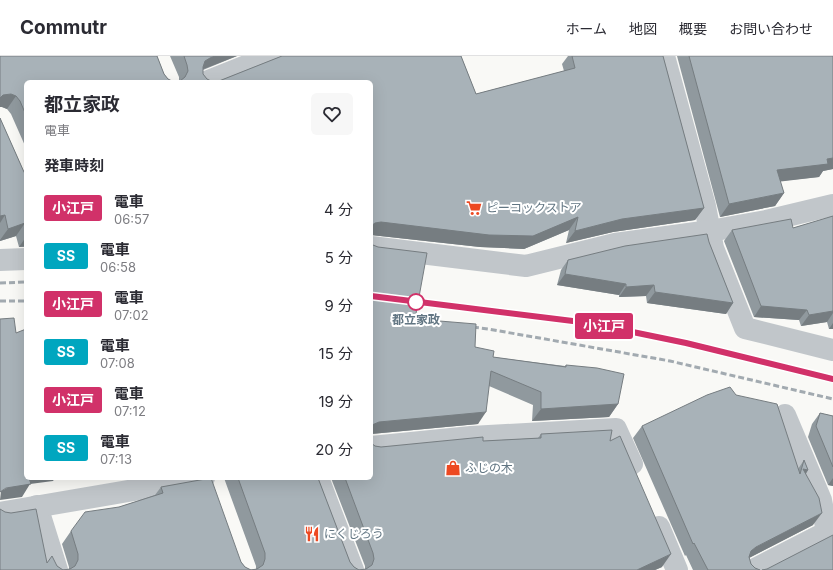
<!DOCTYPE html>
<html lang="ja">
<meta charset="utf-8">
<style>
:root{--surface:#fff;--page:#f7f7f7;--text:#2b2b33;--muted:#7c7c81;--line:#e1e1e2}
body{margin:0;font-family:Inter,"Noto Sans JP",sans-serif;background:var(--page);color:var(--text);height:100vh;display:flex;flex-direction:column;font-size:15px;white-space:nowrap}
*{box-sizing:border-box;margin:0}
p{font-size:13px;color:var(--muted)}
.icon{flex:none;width:22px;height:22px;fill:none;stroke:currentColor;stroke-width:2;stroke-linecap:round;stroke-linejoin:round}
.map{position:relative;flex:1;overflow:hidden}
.sheet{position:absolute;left:24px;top:24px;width:349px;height:400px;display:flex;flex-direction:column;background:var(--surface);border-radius:6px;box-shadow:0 4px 16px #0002}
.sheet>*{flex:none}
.badge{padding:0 8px;border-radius:3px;font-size:14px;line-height:26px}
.map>.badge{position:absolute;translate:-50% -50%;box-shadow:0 0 0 2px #fff}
h2{padding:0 20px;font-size:15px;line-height:36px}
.round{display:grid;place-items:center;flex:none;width:42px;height:42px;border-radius:6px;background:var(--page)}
.head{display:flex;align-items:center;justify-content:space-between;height:68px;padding:0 20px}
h1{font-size:19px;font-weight:700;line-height:30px}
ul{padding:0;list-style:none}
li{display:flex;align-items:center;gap:12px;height:48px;padding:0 20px}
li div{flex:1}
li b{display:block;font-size:15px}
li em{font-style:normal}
li .badge{min-width:44px;font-weight:700;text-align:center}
header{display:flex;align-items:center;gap:24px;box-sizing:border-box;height:56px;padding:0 20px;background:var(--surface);border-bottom:1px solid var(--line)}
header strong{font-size:19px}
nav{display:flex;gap:22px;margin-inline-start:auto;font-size:14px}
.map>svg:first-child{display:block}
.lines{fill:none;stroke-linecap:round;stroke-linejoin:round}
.street{stroke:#c1c6ca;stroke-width:22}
.rail{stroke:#a2aab0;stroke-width:3;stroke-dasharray:6 3;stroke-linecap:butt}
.wall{fill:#90999e}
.shaded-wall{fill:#767d81}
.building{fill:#a8b2b8;stroke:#767d81}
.line-casing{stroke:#fff;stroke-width:9}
.line{stroke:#d13169;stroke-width:6}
.stop-dot{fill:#fff;stroke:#d13169;stroke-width:2}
.labels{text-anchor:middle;stroke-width:4;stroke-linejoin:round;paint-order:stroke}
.poi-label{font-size:12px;fill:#627683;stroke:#fff;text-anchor:start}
.stop-label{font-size:12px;font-weight:bold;fill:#627683;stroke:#fff}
</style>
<header>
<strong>Commutr</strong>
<nav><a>ホーム</a><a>地図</a><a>概要</a><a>お問い合わせ</a></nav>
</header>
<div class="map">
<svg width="833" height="514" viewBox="0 0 833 514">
<rect width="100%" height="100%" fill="#f9f9f6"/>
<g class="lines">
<!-- street -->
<g class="street">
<path d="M 664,0 L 705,150 L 713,192 L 745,272 L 833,294"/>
<path d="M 206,26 L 271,0"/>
<path d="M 371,191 L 526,210 L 615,188 L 710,175 L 766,165 L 833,149"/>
<path d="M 0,204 L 26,203"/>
<path d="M 371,391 L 471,381 L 616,373 L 632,408"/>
<path d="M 318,422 L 353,514"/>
<path d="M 37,450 L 57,514"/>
<path d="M 0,457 L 204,422"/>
<path d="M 659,471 L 677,514"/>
<path d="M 753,514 L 827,476 L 821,444 L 785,359"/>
</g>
<!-- rail -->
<g class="rail">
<path d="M 0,227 L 26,226"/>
<path d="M 0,245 L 26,245"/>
<path d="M 407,245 L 589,267 L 686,287 L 833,323"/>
<path d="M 464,270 L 488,273 L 670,305 L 833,343"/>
</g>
</g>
<!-- wall -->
<g class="wall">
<path d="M 0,0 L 157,0 L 164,18 L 168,23 L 174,26 L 179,25 L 179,21 L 170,0 L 237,0 L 203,14 L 203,18 L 207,23 L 213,26 L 219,25 L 282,0 L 461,0 L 476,38 L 564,15 L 562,8 L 568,0 L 663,0 L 704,152 L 695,164 L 613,176 L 566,187 L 569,174 L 524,193 L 480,191 L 371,179 L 371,26 L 26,26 L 26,92 L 11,58 L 7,53 L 2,51 L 0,51 Z"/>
<path d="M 677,0 L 833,0 L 833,113 L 823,115 L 819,121 L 780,125 L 784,137 L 775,150 L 720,161 Z"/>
<path d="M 0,62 L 24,116 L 26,119 L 26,190 L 25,191 L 19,191 L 16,180 L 0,185 Z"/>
<path d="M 833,160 L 833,273 L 829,273 L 827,266 L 801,270 L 799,264 L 754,261 L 724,185 L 732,174 L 793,172 Z"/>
<path d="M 709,186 L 733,247 L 726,258 L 647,247 L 646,240 L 619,241 L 619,239 L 557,229 L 561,214 L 568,204 Z"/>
<path d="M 371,187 L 415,263 L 475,291 L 493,301 L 565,310 L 566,309 L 618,348 L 609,361 L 532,365 L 533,349 L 489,330 L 478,368 L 371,378 Z"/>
<path d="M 820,357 L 833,360 L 833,430 L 828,429 L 808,381 L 812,368 Z"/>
<path d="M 642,370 L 798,413 L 804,404 L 808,414 L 806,418 L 813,469 L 749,502 L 751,508 L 755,512 L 760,514 L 693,514 L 686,499 L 685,500 L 633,382 Z"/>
<path d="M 541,378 L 610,385 L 662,511 L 655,514 L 0,514 L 47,507 L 57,510 L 63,514 L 69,513 L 69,511 L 62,488 L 71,475 L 119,451 L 155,439 L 161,431 L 241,506 L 245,511 L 251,514 L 256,513 L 256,510 L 224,422 L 318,422 L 350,506 L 354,511 L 359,514 L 365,513 L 365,510 L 331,422 L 371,422 L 375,390 L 381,391 L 538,382 Z"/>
</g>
<!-- shaded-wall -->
<g class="shaded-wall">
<path d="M 215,0 L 237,0 L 201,14 L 205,5 L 210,2 Z"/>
<path d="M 11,38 L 16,40 L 7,53 L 2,51 L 0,51 L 0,42 L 3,39 Z"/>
<path d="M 833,102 L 833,113 L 823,115 L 819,121 L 768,127 L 777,114 Z"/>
<path d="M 784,137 L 775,150 L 720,161 L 729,148 Z"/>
<path d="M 704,152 L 695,164 L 613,176 L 566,187 L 575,175 L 622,163 Z"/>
<path d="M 5,159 L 0,167 L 0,160 Z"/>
<path d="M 578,161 L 569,174 L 524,193 L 480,191 L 371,179 L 371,170 L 375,167 L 381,166 Z"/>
<path d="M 25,167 L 16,180 L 0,185 L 0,184 L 8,173 Z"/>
<path d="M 26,181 L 26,190 L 19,191 Z"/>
<path d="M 565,218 L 626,228 L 619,239 L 557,229 Z"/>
<path d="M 654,229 L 646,240 L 619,241 L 626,231 Z"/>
<path d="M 655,236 L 733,247 L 726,258 L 647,247 Z"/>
<path d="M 761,250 L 807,254 L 799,264 L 754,261 Z"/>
<path d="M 833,255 L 833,257 L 827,266 L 801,270 L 809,259 Z"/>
<path d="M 833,267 L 833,273 L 829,273 Z"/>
<path d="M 618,348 L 609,361 L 532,365 L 541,353 Z"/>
<path d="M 486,356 L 478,368 L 371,378 L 371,370 L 372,369 L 379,366 Z"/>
<path d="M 803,413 L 808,414 L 800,426 Z"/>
<path d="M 26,422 L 55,422 L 53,425 L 30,428 L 22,441 L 0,444 L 1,435 Z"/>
<path d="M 833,422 L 833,430 L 828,429 Z"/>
<path d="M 822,457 L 813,469 L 747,503 L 751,495 L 756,491 Z"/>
<path d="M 671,498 L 662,511 L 655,514 L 637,514 Z"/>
</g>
<!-- building -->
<g class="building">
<path d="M 0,0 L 157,0 L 164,18 L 168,23 L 174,26 L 180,25 L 185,21 L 188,15 L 187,9 L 184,0 L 215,0 L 210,2 L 205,5 L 203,11 L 203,18 L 207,23 L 213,26 L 219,25 L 282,0 L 461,0 L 476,38 L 575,12 L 572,0 L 663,0 L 704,152 L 622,163 L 575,175 L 578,161 L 533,180 L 489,179 L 381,166 L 375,167 L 371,170 L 371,26 L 26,26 L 26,59 L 20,45 L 16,40 L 11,38 L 3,39 L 0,42 Z"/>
<path d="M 689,0 L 833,0 L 833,102 L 827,103 L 828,108 L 777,114 L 784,137 L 729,148 Z"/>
<path d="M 0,62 L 24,116 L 26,119 L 26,172 L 25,167 L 8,173 L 5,159 L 0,160 Z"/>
<path d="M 833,160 L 833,255 L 809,259 L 807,254 L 761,250 L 732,174 L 791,163 L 793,172 Z"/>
<path d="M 707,178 L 709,186 L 733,247 L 655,236 L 654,229 L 626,231 L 626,228 L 565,218 L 568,204 L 625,190 Z"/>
<path d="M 371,187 L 373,189 L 378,191 L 427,197 L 415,263 L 476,268 L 475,291 L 494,295 L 493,301 L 566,311 L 566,309 L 597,312 L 624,318 L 618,348 L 541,353 L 541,336 L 491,315 L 486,356 L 379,366 L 372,369 L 371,370 Z"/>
<path d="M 14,262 L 16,277 L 26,273 L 26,422 L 29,422 L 31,428 L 6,432 L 0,436 L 0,263 Z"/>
<path d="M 730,331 L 736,339 L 777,348 L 800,418 L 804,404 L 808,414 L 803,413 L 819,442 L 822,457 L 756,491 L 751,495 L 749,501 L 751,508 L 755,512 L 760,514 L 708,514 L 694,487 L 693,488 L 642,370 L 707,339 Z"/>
<path d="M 820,357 L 833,360 L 833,411 L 816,370 Z"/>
<path d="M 612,374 L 610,385 L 620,380 L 671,498 L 637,514 L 0,514 L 0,453 L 5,456 L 11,457 L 36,453 L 47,507 L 52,500 L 57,510 L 63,514 L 70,513 L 75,510 L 78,504 L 78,498 L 71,475 L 85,456 L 119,451 L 163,437 L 161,431 L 211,422 L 241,506 L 245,511 L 251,514 L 257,513 L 263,509 L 265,503 L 265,497 L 238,422 L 318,422 L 350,506 L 354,511 L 359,514 L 366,513 L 372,509 L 374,503 L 373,497 L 345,422 L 371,422 L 371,387 L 375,390 L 381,391 L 483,381 L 483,385 L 541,382 L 541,378 Z"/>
<path d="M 833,479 L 833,514 L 762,514 L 767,513 Z"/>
</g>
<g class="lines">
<defs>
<path id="line" d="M 371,240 L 589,267 L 686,287 L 833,323"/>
</defs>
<!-- line casing -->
<use href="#line" class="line-casing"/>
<!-- line -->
<use href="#line" class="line"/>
</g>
<!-- icons -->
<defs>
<symbol id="supermarket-bare" viewBox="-9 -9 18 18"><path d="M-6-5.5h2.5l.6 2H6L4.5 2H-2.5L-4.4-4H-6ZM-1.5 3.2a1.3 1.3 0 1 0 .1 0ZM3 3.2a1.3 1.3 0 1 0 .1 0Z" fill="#ed4922" stroke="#fff" stroke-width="2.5" paint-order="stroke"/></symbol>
<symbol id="shop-bare" viewBox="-9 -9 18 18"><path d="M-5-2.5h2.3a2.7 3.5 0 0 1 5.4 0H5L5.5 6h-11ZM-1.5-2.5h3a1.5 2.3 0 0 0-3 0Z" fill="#ed4922" stroke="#fff" stroke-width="2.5" paint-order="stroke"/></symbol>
<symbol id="restaurant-bare" viewBox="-9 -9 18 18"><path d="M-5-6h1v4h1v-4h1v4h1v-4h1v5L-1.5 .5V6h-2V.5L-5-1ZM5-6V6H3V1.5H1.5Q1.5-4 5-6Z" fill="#ed4922" stroke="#fff" stroke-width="2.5" paint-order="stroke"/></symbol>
</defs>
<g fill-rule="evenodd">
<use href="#supermarket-bare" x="463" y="141" width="22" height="22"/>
<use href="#shop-bare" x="442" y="401" width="22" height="22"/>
<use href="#restaurant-bare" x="301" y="467" width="22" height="22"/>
</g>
<!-- markers -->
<circle class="stop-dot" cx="416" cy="246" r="8"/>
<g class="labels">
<!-- poi labels -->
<g class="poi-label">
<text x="486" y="156">ピーコックストア</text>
<text x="465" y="416">ふじの木</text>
<text x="324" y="482">にくじろう</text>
</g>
<!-- stop labels -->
<g class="stop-label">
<text x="416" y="268">都立家政</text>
</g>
</g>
</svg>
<b class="badge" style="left:604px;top:270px;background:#d13169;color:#fff">小江戸</b>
<section class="sheet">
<div class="head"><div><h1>都立家政</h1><p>電車</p></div><a class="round"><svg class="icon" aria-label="heart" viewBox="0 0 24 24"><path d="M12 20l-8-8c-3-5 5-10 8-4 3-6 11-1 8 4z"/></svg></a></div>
<h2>発車時刻</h2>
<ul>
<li><span class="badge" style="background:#d13169;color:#fff">小江戸</span><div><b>電車</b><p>06:57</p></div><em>4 分</em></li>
<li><span class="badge" style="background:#00a6bf;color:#fff">SS</span><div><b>電車</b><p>06:58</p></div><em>5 分</em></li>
<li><span class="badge" style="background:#d13169;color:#fff">小江戸</span><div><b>電車</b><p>07:02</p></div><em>9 分</em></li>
<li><span class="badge" style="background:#00a6bf;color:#fff">SS</span><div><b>電車</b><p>07:08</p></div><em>15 分</em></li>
<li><span class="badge" style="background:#d13169;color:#fff">小江戸</span><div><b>電車</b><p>07:12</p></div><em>19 分</em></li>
<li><span class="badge" style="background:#00a6bf;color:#fff">SS</span><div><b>電車</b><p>07:13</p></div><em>20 分</em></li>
</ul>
</section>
</div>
